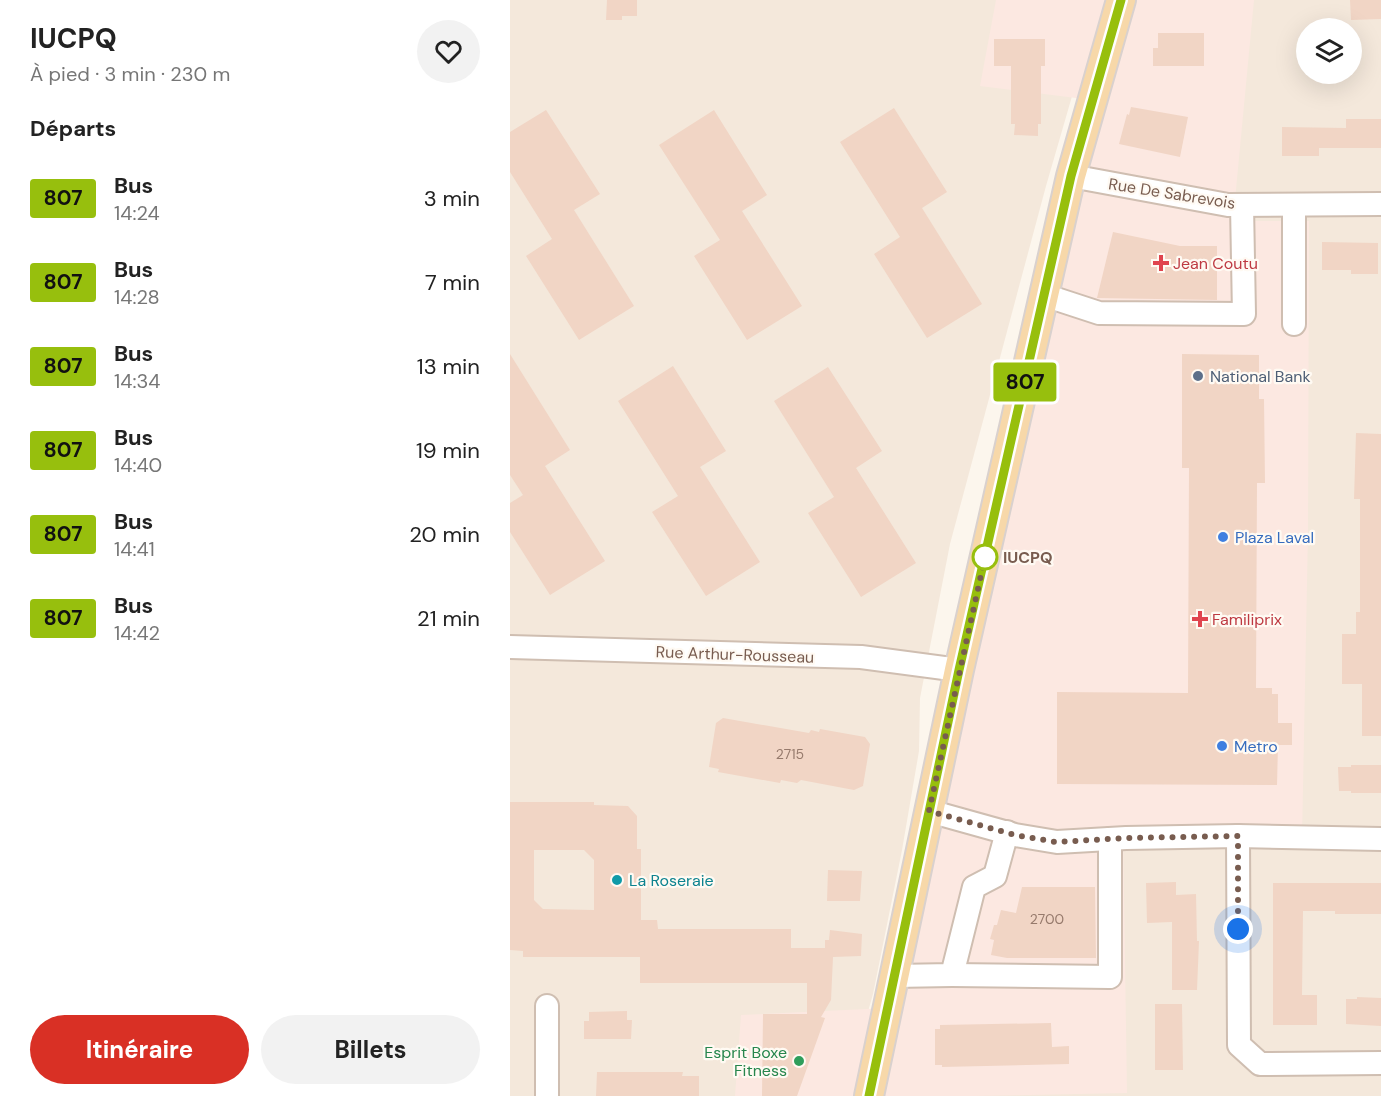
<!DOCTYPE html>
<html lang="fr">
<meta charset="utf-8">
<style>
:root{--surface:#fff;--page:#f2f2f2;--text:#222;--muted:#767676;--accent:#d93025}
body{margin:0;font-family:"DM Sans",sans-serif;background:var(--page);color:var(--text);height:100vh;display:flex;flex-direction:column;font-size:22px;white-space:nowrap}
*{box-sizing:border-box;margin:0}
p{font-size:20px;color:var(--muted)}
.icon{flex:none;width:33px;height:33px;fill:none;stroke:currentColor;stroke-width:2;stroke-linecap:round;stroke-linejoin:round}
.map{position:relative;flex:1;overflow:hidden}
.details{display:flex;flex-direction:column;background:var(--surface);width:510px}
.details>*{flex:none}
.badge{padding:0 12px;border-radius:4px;font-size:21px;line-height:39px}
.tools{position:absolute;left:786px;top:18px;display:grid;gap:12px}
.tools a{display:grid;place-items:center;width:66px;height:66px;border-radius:50%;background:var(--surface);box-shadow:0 6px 24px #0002;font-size:30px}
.you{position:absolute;width:30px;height:30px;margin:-15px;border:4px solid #fff;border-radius:50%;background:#1a73e8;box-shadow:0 0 0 9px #1a73e833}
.map>.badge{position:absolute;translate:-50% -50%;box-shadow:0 0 0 3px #fff}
h2{padding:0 30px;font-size:22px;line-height:54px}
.round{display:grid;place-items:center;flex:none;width:63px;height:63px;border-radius:32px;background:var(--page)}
.overview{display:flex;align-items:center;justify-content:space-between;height:102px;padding:0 30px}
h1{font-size:28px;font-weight:700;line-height:45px}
.cta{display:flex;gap:12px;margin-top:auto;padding:12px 30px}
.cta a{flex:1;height:69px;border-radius:36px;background:var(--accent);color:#fff;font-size:24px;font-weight:700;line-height:69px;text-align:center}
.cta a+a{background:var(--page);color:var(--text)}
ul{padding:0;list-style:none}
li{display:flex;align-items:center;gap:18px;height:84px;padding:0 30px}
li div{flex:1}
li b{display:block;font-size:22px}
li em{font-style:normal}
li .badge{min-width:66px;font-weight:700;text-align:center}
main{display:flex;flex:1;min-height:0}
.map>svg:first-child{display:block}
.residential{fill:#f4e8db;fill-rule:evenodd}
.commercial{fill:#fce8e1}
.building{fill:#f1d5c5;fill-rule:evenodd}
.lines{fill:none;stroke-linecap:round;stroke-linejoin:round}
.minor-casing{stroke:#cfbeb1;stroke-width:26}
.major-casing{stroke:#d9d1ce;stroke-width:32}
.minor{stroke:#fff;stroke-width:22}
.major{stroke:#f7d8a9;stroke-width:28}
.line-casing{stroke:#fff;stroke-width:14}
.line{stroke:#97bf0d;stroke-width:9}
.walk{stroke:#785c4f;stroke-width:6;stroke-dasharray:0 10.8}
.health-dot{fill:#e0444e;stroke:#fffaf3;stroke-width:2}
.service-dot{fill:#5c6f8a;stroke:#fffaf3;stroke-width:2}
.shop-dot{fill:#3f7fe0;stroke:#fffaf3;stroke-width:2}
.stop-dot{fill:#fff;stroke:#97bf0d;stroke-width:3}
.culture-dot{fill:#0f9aa8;stroke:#fffaf3;stroke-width:2}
.leisure-dot{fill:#2e9e5b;stroke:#fffaf3;stroke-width:2}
.labels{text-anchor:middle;stroke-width:4.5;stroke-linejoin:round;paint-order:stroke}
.number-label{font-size:14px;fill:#967a6c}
.street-label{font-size:16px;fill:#785c4f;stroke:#fffaf3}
.health-label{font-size:16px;fill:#be3a42;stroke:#fffaf3;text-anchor:start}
.service-label{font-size:16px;fill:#4e5e75;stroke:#fffaf3;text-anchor:start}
.shop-label{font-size:16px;fill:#366cbe;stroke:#fffaf3;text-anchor:start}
.stop-label{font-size:16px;font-weight:bold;fill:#785c4f;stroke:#fffaf3;text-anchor:start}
.culture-label{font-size:16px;fill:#0d838f;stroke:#fffaf3;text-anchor:start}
.leisure-label{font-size:16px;fill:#27864d;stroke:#fffaf3;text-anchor:end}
</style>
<main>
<section class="details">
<div class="overview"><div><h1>IUCPQ</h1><p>À pied · 3 min · 230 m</p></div><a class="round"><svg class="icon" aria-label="heart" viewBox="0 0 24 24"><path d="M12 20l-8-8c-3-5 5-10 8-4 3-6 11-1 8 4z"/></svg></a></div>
<h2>Départs</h2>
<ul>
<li><span class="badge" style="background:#97bf0d;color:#111">807</span><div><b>Bus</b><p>14:24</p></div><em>3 min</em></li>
<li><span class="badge" style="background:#97bf0d;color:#111">807</span><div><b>Bus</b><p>14:28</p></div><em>7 min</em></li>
<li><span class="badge" style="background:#97bf0d;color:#111">807</span><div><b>Bus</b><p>14:34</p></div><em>13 min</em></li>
<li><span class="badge" style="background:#97bf0d;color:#111">807</span><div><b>Bus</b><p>14:40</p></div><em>19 min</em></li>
<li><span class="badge" style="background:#97bf0d;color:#111">807</span><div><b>Bus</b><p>14:41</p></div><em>20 min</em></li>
<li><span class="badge" style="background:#97bf0d;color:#111">807</span><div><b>Bus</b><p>14:42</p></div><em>21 min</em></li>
</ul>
<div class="cta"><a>Itinéraire</a><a>Billets</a></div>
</section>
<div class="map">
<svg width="871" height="1096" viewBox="0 0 871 1096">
<rect width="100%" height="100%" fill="#fcf6ed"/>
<!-- residential -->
<g class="residential">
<path d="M 0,0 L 587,0 L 578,41 L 536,186 L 440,544 L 410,698 L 409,751 L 392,850 L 363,994 L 334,1096 L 0,1096 Z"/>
<path d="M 637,0 L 871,0 L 871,1096 L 381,1096 L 799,221 L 723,221 ZM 796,28 L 842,28 L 842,74 L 796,74 Z"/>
</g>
<!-- commercial -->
<path class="commercial" d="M 486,0 L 744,0 L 723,221 L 799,221 L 798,532 L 792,839 L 613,827 L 617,1093 L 464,1096 L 225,1096 L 231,1015 L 377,1008 L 582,100 L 470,86 Z"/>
<!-- building -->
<g class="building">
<path d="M 97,0 L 127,0 L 127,16 L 112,16 L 112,20 L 96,20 Z"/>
<path d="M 840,0 L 871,0 L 871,19 L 841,20 Z"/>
<path d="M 648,33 L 694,33 L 694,66 L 643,66 L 643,48 L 648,48 Z"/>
<path d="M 484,39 L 535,39 L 535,66 L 531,66 L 531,124 L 528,124 L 528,136 L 504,135 L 505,124 L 501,124 L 501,66 L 484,66 Z"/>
<path d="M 621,107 L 678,117 L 670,157 L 609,144 L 617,114 L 619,115 Z"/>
<path d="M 384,108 L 437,192 L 412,208 L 472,304 L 417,338 L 364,254 L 390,237 L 330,142 Z"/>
<path d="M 36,110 L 90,194 L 64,210 L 124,306 L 69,340 L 16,256 L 42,239 L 0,172 L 0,132 Z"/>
<path d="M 204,110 L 257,195 L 232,211 L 292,306 L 237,340 L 184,256 L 210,240 L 149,145 Z"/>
<path d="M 836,119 L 871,119 L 871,148 L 809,148 L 809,156 L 772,156 L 772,127 L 836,128 Z"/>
<path d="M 603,232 L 670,246 L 707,246 L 707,300 L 587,298 Z"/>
<path d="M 812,242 L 868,243 L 868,274 L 841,274 L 841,270 L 812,270 Z"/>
<path d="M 0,354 L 60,450 L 35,466 L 95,561 L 40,595 L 0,532 L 0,503 L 13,495 L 0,475 Z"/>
<path d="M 672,354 L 749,355 L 749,399 L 754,399 L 755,483 L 747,483 L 746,688 L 762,688 L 762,694 L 768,694 L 768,723 L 782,723 L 782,745 L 768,745 L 767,785 L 547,784 L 547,692 L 678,693 L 679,468 L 672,468 Z"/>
<path d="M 163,366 L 216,451 L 190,467 L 250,562 L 196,596 L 142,512 L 168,496 L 108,401 Z"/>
<path d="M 318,367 L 372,451 L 346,468 L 406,563 L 351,597 L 298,513 L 324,497 L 264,401 Z"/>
<path d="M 846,433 L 871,434 L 871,736 L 852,736 L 852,684 L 832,684 L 832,634 L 846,634 L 846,612 L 850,612 L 850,499 L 844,499 Z"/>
<path d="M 213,718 L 299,733 L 301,730 L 309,732 L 310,729 L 355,737 L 360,744 L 353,786 L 344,790 L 291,780 L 287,783 L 271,780 L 270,783 L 208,772 L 209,769 L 199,767 L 206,723 Z"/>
<path d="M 841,765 L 871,765 L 871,793 L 841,793 L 841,791 L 829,791 L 828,767 L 841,767 Z"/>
<path d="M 0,802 L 84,802 L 84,805 L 118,806 L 127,816 L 127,849 L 131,849 L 131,920 L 147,920 L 148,929 L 281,929 L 281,948 L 315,948 L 315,940 L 319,940 L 320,930 L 352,934 L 351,956 L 323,957 L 321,1000 L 311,1017 L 315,1018 L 287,1096 L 252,1096 L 253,1014 L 297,1014 L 297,983 L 130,983 L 130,957 L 13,957 L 13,951 L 0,950 ZM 24,850 L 74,850 L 84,860 L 84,910 L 33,909 L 24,900 Z"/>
<path d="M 318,870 L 352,871 L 350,901 L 317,901 Z"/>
<path d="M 666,882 L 666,895 L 686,894 L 687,941 L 689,941 L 687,990 L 662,990 L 662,922 L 637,923 L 636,883 Z"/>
<path d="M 763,883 L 871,883 L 871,914 L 825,914 L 825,911 L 793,911 L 792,995 L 807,995 L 807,1025 L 763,1025 Z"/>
<path d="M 512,887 L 585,887 L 586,958 L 497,958 L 481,955 L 484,940 L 480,939 L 484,925 L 487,925 L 491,910 L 506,913 Z"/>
<path d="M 847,997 L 871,998 L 871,1026 L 836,1024 L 836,999 L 847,999 Z"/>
<path d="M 645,1004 L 672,1004 L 673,1070 L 645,1070 Z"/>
<path d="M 117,1011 L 117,1020 L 122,1020 L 121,1039 L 74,1039 L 74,1021 L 79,1021 L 79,1012 Z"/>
<path d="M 541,1023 L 542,1047 L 559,1046 L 559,1064 L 432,1067 L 432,1065 L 425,1065 L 425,1029 L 430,1029 L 430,1025 Z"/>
<path d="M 87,1072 L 173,1072 L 172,1076 L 189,1076 L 189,1096 L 86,1096 Z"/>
</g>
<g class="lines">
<defs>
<g id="minor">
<path d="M 561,176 L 718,205 L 871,204"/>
<path d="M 534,295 L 589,313 L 734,314 L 732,205"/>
<path d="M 784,324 L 784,205"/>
<path d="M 0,647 L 351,657 L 449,670"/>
<path d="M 419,811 L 505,835 L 547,842 L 616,838 L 728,836 L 871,839"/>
<path d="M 728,836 L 729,1045 L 750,1064 L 871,1063"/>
<path d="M 442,975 L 600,977 L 600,839"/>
<path d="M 384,976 L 442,975 L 464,887 L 485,876 L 497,832"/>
<path d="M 37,1096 L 37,1006"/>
</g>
<path id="major" d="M 359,1096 L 449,670 L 561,176 L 611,0"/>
</defs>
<!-- minor casing -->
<use href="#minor" class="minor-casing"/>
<!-- major casing -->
<use href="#major" class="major-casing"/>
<!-- minor -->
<use href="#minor" class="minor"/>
<!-- major -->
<use href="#major" class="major"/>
</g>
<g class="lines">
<defs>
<path id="line" d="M 359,1096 L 449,670 L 561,176 L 611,0"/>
</defs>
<!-- line casing -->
<use href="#line" class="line-casing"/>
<!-- line -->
<use href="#line" class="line"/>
<!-- walk -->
<path class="walk" d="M 475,557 L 419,811 L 505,835 L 546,842 L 616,838 L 728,836 L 728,929"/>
</g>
<!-- markers -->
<g class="health-dot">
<path d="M648 254h6v6h6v6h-6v6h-6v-6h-6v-6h6z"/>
<path d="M687 610h6v6h6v6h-6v6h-6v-6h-6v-6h6z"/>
</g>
<circle class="service-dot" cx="688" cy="376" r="6"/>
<g class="shop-dot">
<circle cx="713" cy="537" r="6"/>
<circle cx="712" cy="746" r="6"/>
</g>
<circle class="stop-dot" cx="475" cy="557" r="12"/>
<circle class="culture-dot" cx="107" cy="880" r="6"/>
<circle class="leisure-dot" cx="289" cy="1061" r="6"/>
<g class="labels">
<!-- number labels -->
<g class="number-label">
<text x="280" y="759">2715</text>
<text x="537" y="924">2700</text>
</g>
<!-- street labels -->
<g class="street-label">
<text transform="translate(662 193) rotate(9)" y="6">Rue De Sabrevois</text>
<text transform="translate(225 654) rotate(2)" y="6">Rue Arthur-Rousseau</text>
</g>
<!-- health labels -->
<g class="health-label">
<text x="663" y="269">Jean Coutu</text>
<text x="702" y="625">Familiprix</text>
</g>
<!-- service labels -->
<g class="service-label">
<text x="700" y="382">National Bank</text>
</g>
<!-- shop labels -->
<g class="shop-label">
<text x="725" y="543">Plaza Laval</text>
<text x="724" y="752">Metro</text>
</g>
<!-- stop labels -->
<g class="stop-label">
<text x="493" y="563">IUCPQ</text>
</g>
<!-- culture labels -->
<g class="culture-label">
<text x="119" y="886">La Roseraie</text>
</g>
<!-- leisure labels -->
<g class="leisure-label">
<text x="277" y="1058">Esprit Boxe<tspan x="277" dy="18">Fitness</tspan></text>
</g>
</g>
</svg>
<div class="tools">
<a><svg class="icon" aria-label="layers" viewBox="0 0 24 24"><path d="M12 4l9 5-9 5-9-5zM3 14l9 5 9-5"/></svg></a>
</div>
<div class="you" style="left:728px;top:929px"></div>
<b class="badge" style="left:515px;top:382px;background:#97bf0d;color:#111">807</b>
</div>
</main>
